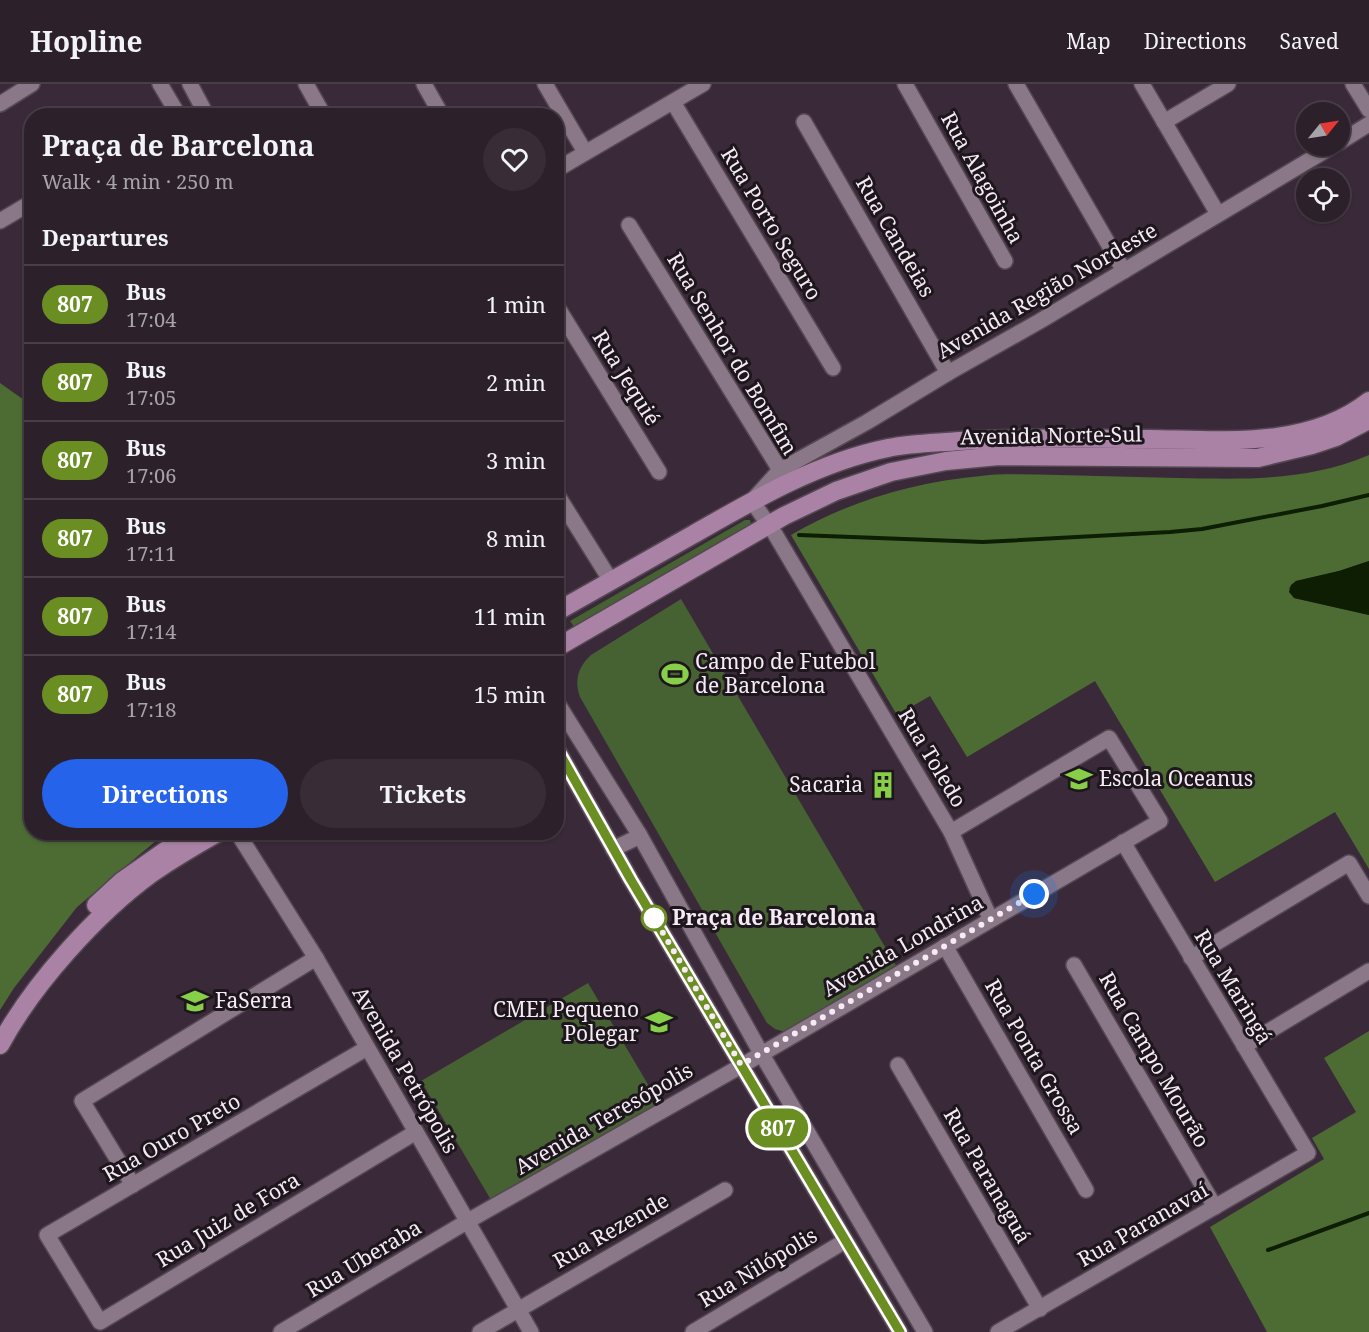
<!DOCTYPE html>
<meta charset="utf-8">
<style>
:root{--surface:#2c202b;--page:#382d37;--text:#f1f3f6;--muted:#a6a3a9;--line:#483e47;--accent:#2563eb}
body{margin:0;font-family:"Noto Serif",serif;background:var(--page);color:var(--text);height:100vh;display:flex;flex-direction:column;font-size:22px;white-space:nowrap}
*{box-sizing:border-box;margin:0}
p{font-size:20px;color:var(--muted)}
.icon{flex:none;width:33px;height:33px;fill:none;stroke:currentColor;stroke-width:2;stroke-linecap:round;stroke-linejoin:round}
.map{position:relative;flex:1;overflow:hidden}
.sheet{position:absolute;left:24px;top:24px;width:540px;height:732px;display:flex;flex-direction:column;background:var(--surface);border-radius:24px;box-shadow:0 2px 4px #0004,0 0 0 2px var(--line)}
.sheet>*{flex:none}
.badge{padding:0 12px;border-radius:20px;font-size:21px;line-height:39px}
.needle{width:39px;rotate:60deg}
.buttons{position:absolute;left:1296px;top:18px;display:grid;gap:12px}
.buttons a{display:grid;place-items:center;width:54px;height:54px;border-radius:50%;background:var(--surface);box-shadow:0 2px 4px #0004,0 0 0 2px var(--line);font-size:30px}
.you{position:absolute;width:30px;height:30px;margin:-15px;border:4px solid #fff;border-radius:50%;background:#1a73e8;box-shadow:0 0 0 9px #1a73e833}
.map>.badge{position:absolute;translate:-50% -50%;box-shadow:0 0 0 3px #fff}
h2{padding:0 18px;font-size:22px;line-height:54px}
.round{display:grid;place-items:center;flex:none;width:63px;height:63px;border-radius:32px;background:var(--page)}
.summary{display:flex;align-items:center;justify-content:space-between;height:102px;padding:0 18px}
h1{font-size:28px;font-weight:700;line-height:45px}
.primary-button{display:flex;gap:12px;margin-top:auto;padding:12px 18px}
.primary-button a{flex:1;height:69px;border-radius:36px;background:var(--accent);color:#fff;font-size:24px;font-weight:700;line-height:69px;text-align:center}
.primary-button a+a{background:var(--page);color:var(--text)}
ul{padding:0;list-style:none}
li{display:flex;align-items:center;gap:18px;height:78px;padding:0 18px;border-top:2px solid var(--line)}
li div{flex:1}
li b{display:block;font-size:22px}
li em{font-style:normal}
li .badge{min-width:66px;font-weight:700;text-align:center}
header{display:flex;align-items:center;gap:36px;box-sizing:border-box;height:84px;padding:0 30px;background:var(--surface);border-bottom:2px solid var(--line)}
header strong{font-size:28px}
nav{display:flex;gap:33px;margin-inline-start:auto;font-size:21px}
.map>svg:first-child{display:block}
.green{fill:#466132}
.forest{fill:#4c6c33}
.water{fill:#0e1e02}
.lines{fill:none;stroke-linecap:round;stroke-linejoin:round}
.stream{stroke:#0e1e02;stroke-width:4}
.minor-casing{stroke:#544753;stroke-width:18}
.major-casing{stroke:#544753;stroke-width:21}
.minor{stroke:#8a7788;stroke-width:15}
.major{stroke:#aa82a6;stroke-width:18}
.line-casing{stroke:#fff;stroke-width:14}
.line{stroke:#6b8e23;stroke-width:9}
.walk{stroke:#f6ebf5;stroke-width:6;stroke-dasharray:0 10.8}
.stop-dot{fill:#fff;stroke:#6b8e23;stroke-width:3}
.labels{text-anchor:middle;stroke-width:6;stroke-linejoin:round;paint-order:stroke}
.street-label{font-size:21px;fill:#f6ebf5;stroke:#1d161c}
.poi-label{font-size:21px;fill:#f6ebf5;stroke:#1d161c;text-anchor:start}
.stop-label{font-size:21px;font-weight:bold;fill:#f6ebf5;stroke:#1d161c;text-anchor:start}
</style>
<header>
<strong>Hopline</strong>
<nav><a>Map</a><a>Directions</a><a>Saved</a></nav>
</header>
<div class="map">
<svg width="1369" height="1248" viewBox="0 0 1369 1248">
<rect width="100%" height="100%" fill="#3a2a39"/>
<!-- green -->
<g class="green">
<path d="M 745,436 L 750,436 L 751,441 L 575,544 L 570,537 Z"/>
<path d="M 681,515 L 898,885 L 785,948 L 775,945 L 767,939 L 580,613 C 574,596 578,583 591,571 Z"/>
<path d="M 588,899 L 659,1019 L 491,1116 L 421,997 Z"/>
</g>
<!-- forest -->
<g class="forest">
<path d="M 0,299 L 31,321 L 32,748 L 150,749 L 157,756 L 77,823 L 14,904 L 0,926 Z"/>
<path d="M 1369,371 L 1369,477 L 1339,487 L 1296,497 L 1289,504 L 1294,514 L 1369,531 L 1369,785 L 1335,728 L 1215,798 L 1095,597 L 967,673 L 930,612 L 897,631 L 791,451 C 849,417 914,398 981,392 C 1006,389 1032,391 1058,391 C 1098,392 1137,393 1177,394 C 1245,395 1305,398 1369,371 Z"/>
<path d="M 1369,947 L 1369,1248 L 1267,1248 L 1210,1143 L 1324,1075 L 1312,1054 L 1356,1028 L 1324,974 Z"/>
</g>
<!-- water -->
<path class="water" d="M 1369,477 L 1369,531 L 1294,514 L 1289,508 L 1291,501 L 1296,497 L 1339,487 Z"/>
<g class="lines">
<!-- stream -->
<g class="stream">
<path d="M 799,451 L 983,458 L 1170,448 L 1202,445 L 1322,422 L 1369,411"/>
<path d="M 1268,1166 L 1369,1129"/>
</g>
<defs>
<g id="minor">
<path d="M 160,0 L 179,32"/>
<path d="M 190,0 L 207,32"/>
<path d="M 306,0 L 324,32"/>
<path d="M 424,0 L 442,32"/>
<path d="M 545,0 L 585,68"/>
<path d="M 905,0 L 1005,177"/>
<path d="M 1016,0 L 1124,187"/>
<path d="M 1142,0 L 1218,130"/>
<path d="M 1353,0 L 1369,26"/>
<path d="M 673,18 L 833,284"/>
<path d="M 0,20 L 32,0"/>
<path d="M 804,38 L 948,289"/>
<path d="M 1164,38 L 1228,0"/>
<path d="M 1340,58 L 1369,40"/>
<path d="M 556,86 L 703,0"/>
<path d="M 0,137 L 32,118"/>
<path d="M 629,141 L 780,386"/>
<path d="M 556,221 L 659,388"/>
<path d="M 556,409 L 611,497"/>
<path d="M 556,617 L 639,750 L 761,969 L 925,1248"/>
<path d="M 556,663 L 631,796 L 900,1248"/>
<path d="M 237,748 L 316,874 L 531,1248"/>
<path d="M 613,765 L 634,755 L 639,750"/>
<path d="M 990,834 L 951,748 L 775,450 L 752,417 L 780,386 L 867,338 L 948,289 L 1040,237 L 1333,62"/>
<path d="M 945,862 L 1086,1106"/>
<path d="M 1191,874 L 1349,779 L 1369,812"/>
<path d="M 1074,881 L 1215,1123"/>
<path d="M 1244,962 L 1369,887"/>
<path d="M 367,964 L 47,1151 L 100,1238 L 416,1048"/>
<path d="M 898,981 L 1040,1225"/>
<path d="M 133,1101 L 82,1017 L 316,874"/>
<path d="M 281,1248 L 468,1137 L 741,982 L 1160,737 L 1109,654 L 951,748"/>
<path d="M 480,1248 L 725,1106"/>
<path d="M 693,1248 L 845,1157"/>
<path d="M 998,1248 L 1308,1069 L 1123,758"/>
</g>
<g id="major">
<path d="M 556,528 C 602,502 648,476 694,450 C 755,415 819,378 888,364 C 912,359 936,359 960,357 C 1024,353 1087,355 1150,355 C 1222,356 1308,365 1369,317"/>
<path d="M 556,564 L 784,432 L 836,407 L 891,388 L 946,377 L 999,372 L 1258,374 L 1312,361 L 1336,353 L 1369,336"/>
<path d="M 96,821 L 122,797 L 192,748"/>
<path d="M 0,961 C 33,900 96,830 152,789 C 174,774 196,761 219,748"/>
</g>
</defs>
<!-- minor casing -->
<use href="#minor" class="minor-casing"/>
<!-- major casing -->
<use href="#major" class="major-casing"/>
<!-- minor -->
<use href="#minor" class="minor"/>
<!-- major -->
<use href="#major" class="major"/>
</g>
<g class="lines">
<defs>
<path id="line" d="M 556,663 L 631,796 L 900,1248"/>
</defs>
<!-- line casing -->
<use href="#line" class="line-casing"/>
<!-- line -->
<use href="#line" class="line"/>
<!-- walk -->
<path class="walk" d="M 654,834 L 653,832 L 741,981 L 1034,810"/>
</g>
<!-- icons -->
<defs>
<symbol id="stadium-bare" viewBox="-9 -9 18 18"><path d="M0-5a6.5 5 0 1 0 0 10a6.5 5 0 1 0 0-10ZM-3.5-1.8h7v3.6h-7Z" fill="#88cf49" stroke="#1d161c" stroke-width="2.5" paint-order="stroke"/></symbol>
<symbol id="school-bare" viewBox="-9 -9 18 18"><path d="M0-5L7-2L0 1L-7-2ZM-4 1L0 2.5L4 1V4Q0 6-4 4Z" fill="#88cf49" stroke="#1d161c" stroke-width="2.5" paint-order="stroke"/></symbol>
<symbol id="building-bare" viewBox="-9 -9 18 18"><path d="M-4-6H4V6H1V3H-1V6H-4ZM-2.5-4.3h1.7v1.8h-1.7ZM.8-4.3h1.7v1.8H.8ZM-2.5-1h1.7V.8h-1.7ZM.8-1h1.7V.8H.8Z" fill="#88cf49" stroke="#1d161c" stroke-width="2.5" paint-order="stroke"/></symbol>
<symbol id="university-bare" viewBox="-9 -9 18 18"><path d="M0-5L7-2L0 1L-7-2ZM-4 1L0 2.5L4 1V4Q0 6-4 4Z" fill="#88cf49" stroke="#1d161c" stroke-width="2.5" paint-order="stroke"/></symbol>
</defs>
<g fill-rule="evenodd">
<use href="#stadium-bare" x="656" y="571" width="38" height="38"/>
<use href="#school-bare" x="1060" y="676" width="38" height="38"/>
<use href="#building-bare" x="864" y="682" width="38" height="38"/>
<use href="#university-bare" x="176" y="898" width="38" height="38"/>
<use href="#school-bare" x="640" y="919" width="38" height="38"/>
</g>
<!-- markers -->
<circle class="stop-dot" cx="654" cy="834" r="12"/>
<g class="labels">
<!-- street labels -->
<g class="street-label">
<text transform="translate(982 94) rotate(61)" y="7">Rua Alagoinha</text>
<text transform="translate(771 140) rotate(59)" y="7">Rua Porto Seguro</text>
<text transform="translate(895 153) rotate(60)" y="7">Rua Candeias</text>
<text transform="translate(1047 207) rotate(-30)" y="7">Avenida Região Nordeste</text>
<text transform="translate(732 270) rotate(59)" y="7">Rua Senhor do Bomfim</text>
<text transform="translate(626 294) rotate(58)" y="7">Rua Jequié</text>
<text transform="translate(1051 352) rotate(-1)" y="7">Avenida Norte-Sul</text>
<text transform="translate(932 674) rotate(59)" y="7">Rua Toledo</text>
<text transform="translate(903 862) rotate(-30)" y="7">Avenida Londrina</text>
<text transform="translate(1233 903) rotate(59)" y="7">Rua Maringá</text>
<text transform="translate(1034 973) rotate(60)" y="7">Rua Ponta Grossa</text>
<text transform="translate(1154 976) rotate(60)" y="7">Rua Campo Mourão</text>
<text transform="translate(405 986) rotate(60)" y="7">Avenida Petrópolis</text>
<text transform="translate(604 1035) rotate(-30)" y="7">Avenida Teresópolis</text>
<text transform="translate(172 1054) rotate(-30)" y="7">Rua Ouro Preto</text>
<text transform="translate(987 1092) rotate(60)" y="7">Rua Paranaguá</text>
<text transform="translate(228 1136) rotate(-31)" y="7">Rua Juiz de Fora</text>
<text transform="translate(1143 1141) rotate(-30)" y="7">Rua Paranavaí</text>
<text transform="translate(611 1147) rotate(-30)" y="7">Rua Rezende</text>
<text transform="translate(364 1175) rotate(-31)" y="7">Rua Uberaba</text>
<text transform="translate(758 1184) rotate(-31)" y="7">Rua Nilópolis</text>
</g>
<!-- poi labels -->
<g class="poi-label">
<text x="695" y="585">Campo de Futebol<tspan x="695" dy="24">de Barcelona</tspan></text>
<text x="1099" y="702">Escola Oceanus</text>
<text x="863" y="708" text-anchor="end">Sacaria</text>
<text x="215" y="924">FaSerra</text>
<text x="639" y="933" text-anchor="end">CMEI Pequeno<tspan x="639" dy="24">Polegar</tspan></text>
</g>
<!-- stop labels -->
<g class="stop-label">
<text x="672" y="841">Praça de Barcelona</text>
</g>
</g>
</svg>
<div class="buttons">
<a><svg class="needle" viewBox="-14 -14 28 28"><path d="M0-13l5 13h-10z" fill="#e53935"/><path d="M0 13l5-13h-10z" fill="#a6a3a9"/></svg></a>
<a><svg class="icon" aria-label="locate" viewBox="0 0 24 24"><circle cx="12" cy="12" r="6"/><path d="M12 2v4M12 18v4M2 12h4M18 12h4"/></svg></a>
</div>
<div class="you" style="left:1034px;top:810px"></div>
<b class="badge" style="left:778px;top:1044px;background:#6b8e23;color:#fff">807</b>
<section class="sheet">
<div class="summary"><div><h1>Praça de Barcelona</h1><p>Walk · 4 min · 250 m</p></div><a class="round"><svg class="icon" aria-label="heart" viewBox="0 0 24 24"><path d="M12 20l-8-8c-3-5 5-10 8-4 3-6 11-1 8 4z"/></svg></a></div>
<h2>Departures</h2>
<ul>
<li><span class="badge" style="background:#6b8e23;color:#fff">807</span><div><b>Bus</b><p>17:04</p></div><em>1 min</em></li>
<li><span class="badge" style="background:#6b8e23;color:#fff">807</span><div><b>Bus</b><p>17:05</p></div><em>2 min</em></li>
<li><span class="badge" style="background:#6b8e23;color:#fff">807</span><div><b>Bus</b><p>17:06</p></div><em>3 min</em></li>
<li><span class="badge" style="background:#6b8e23;color:#fff">807</span><div><b>Bus</b><p>17:11</p></div><em>8 min</em></li>
<li><span class="badge" style="background:#6b8e23;color:#fff">807</span><div><b>Bus</b><p>17:14</p></div><em>11 min</em></li>
<li><span class="badge" style="background:#6b8e23;color:#fff">807</span><div><b>Bus</b><p>17:18</p></div><em>15 min</em></li>
</ul>
<div class="primary-button"><a>Directions</a><a>Tickets</a></div>
</section>
</div>
